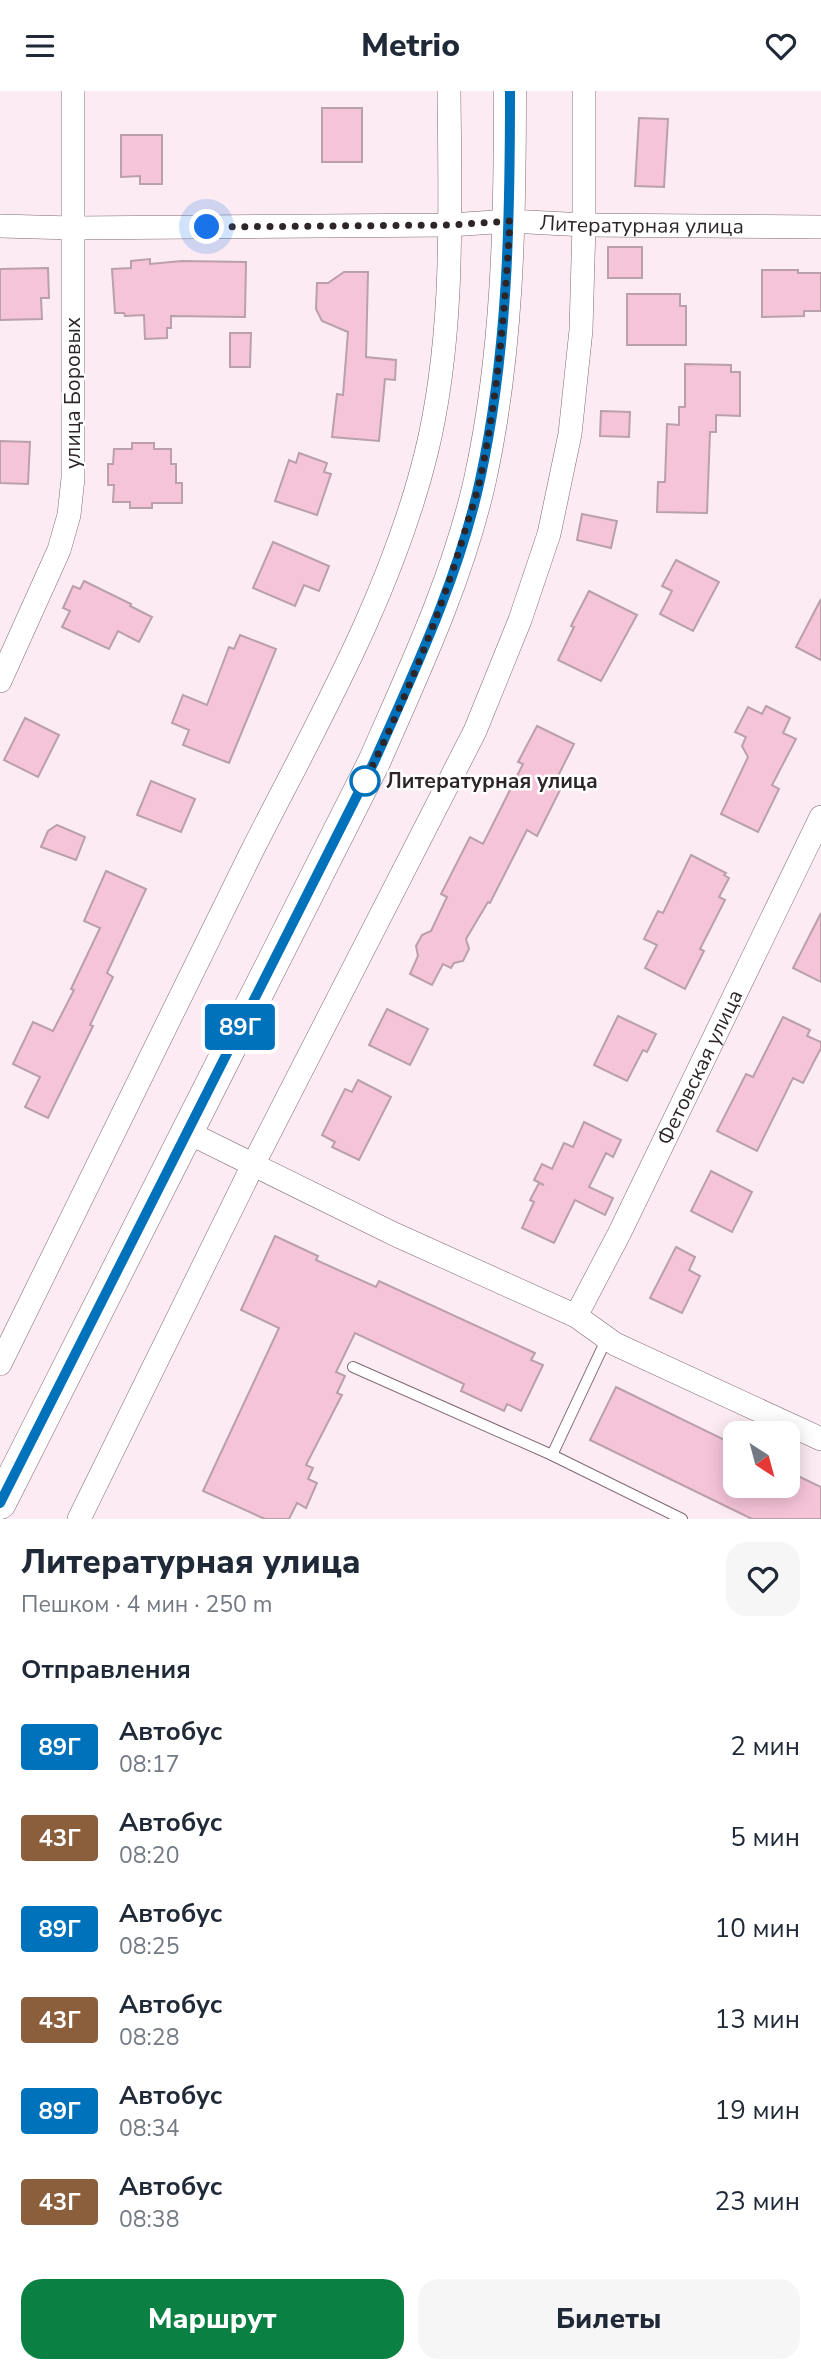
<!DOCTYPE html>
<html lang="ru">
<meta charset="utf-8">
<style>
:root{--surface:#fff;--page:#f6f6f7;--text:#1f2937;--muted:#747a83;--accent:#0b8043}
body{margin:0;font-family:"Nunito Sans",sans-serif;background:var(--page);color:var(--text);height:100vh;display:flex;flex-direction:column;font-size:26px;white-space:nowrap}
*{box-sizing:border-box;margin:0}
p{font-size:23px;color:var(--muted)}
.icon{flex:none;width:38px;height:38px;fill:none;stroke:currentColor;stroke-width:2;stroke-linecap:round;stroke-linejoin:round}
.map{position:relative;height:1428px;overflow:hidden}
.sheet{display:flex;flex-direction:column;background:var(--surface);flex:1}
.sheet>*{flex:none}
.badge{padding:0 14px;border-radius:5px;font-size:24px;line-height:46px}
.needle{width:46px;rotate:144deg}
.tools{position:absolute;left:723px;top:1330px;display:grid;gap:14px}
.tools a{display:grid;place-items:center;width:77px;height:77px;border-radius:14px;background:var(--surface);box-shadow:0 4px 18px #0003;font-size:35px}
.you{position:absolute;width:35px;height:35px;margin:-18px;border:5px solid #fff;border-radius:50%;background:#1a73e8;box-shadow:0 0 0 10px #1a73e833}
.map>.badge{position:absolute;translate:-50% -50%;box-shadow:0 0 0 4px #fff}
h2{padding:0 21px;font-size:26px;line-height:63px}
.round{display:grid;place-items:center;flex:none;width:74px;height:74px;border-radius:21px;background:var(--page)}
.summary{display:flex;align-items:center;justify-content:space-between;height:119px;padding:0 21px}
h1{font-size:33px;font-weight:800;line-height:52px}
.action{display:flex;gap:14px;margin-top:auto;padding:14px 21px}
.action a{flex:1;height:80px;border-radius:21px;background:var(--accent);color:#fff;font-size:28px;font-weight:800;line-height:80px;text-align:center}
.action a+a{background:var(--page);color:var(--text)}
ul{padding:0;list-style:none}
li{display:flex;align-items:center;gap:21px;height:91px;padding:0 21px}
li div{flex:1}
li b{display:block;font-size:26px}
li em{font-style:normal}
li .badge{min-width:77px;font-weight:700;text-align:center}
header{display:flex;justify-content:space-between;align-items:center;height:91px;padding:0 21px;background:var(--surface);font-size:32px;font-weight:800}
.map>svg:first-child{display:block}
.building{fill:#f6c4d9;stroke:#b9a0aa;stroke-width:2}
.lines{fill:none;stroke-linecap:round;stroke-linejoin:round}
.lane-casing{stroke:#816973;stroke-width:12}
.street-casing{stroke:#816973;stroke-width:24}
.secondary-casing{stroke:#816973;stroke-width:33}
.lane{stroke:#fff;stroke-width:10}
.street{stroke:#fff;stroke-width:23}
.secondary{stroke:#fff;stroke-width:32}
.line-casing{stroke:#fff;stroke-width:16}
.line{stroke:#0072bc;stroke-width:10}
.walk{stroke:#2e2529;stroke-width:7;stroke-dasharray:0 12.6}
.stop-dot{fill:#fff;stroke:#0072bc;stroke-width:3.5}
.labels{text-anchor:middle;stroke-width:5;stroke-linejoin:round;paint-order:stroke}
.street-label{font-size:21px;fill:#2e2529;stroke:#fff}
.stop-label{font-size:21px;font-weight:bold;fill:#2e2529;stroke:#fff;text-anchor:start}
</style>
<header><svg class="icon" aria-label="menu" viewBox="0 0 24 24"><path d="M4 6h16M4 12h16M4 18h16"/></svg>Metrio<svg class="icon" aria-label="heart" viewBox="0 0 24 24"><path d="M12 20l-8-8c-3-5 5-10 8-4 3-6 11-1 8 4z"/></svg></header>
<div class="map">
<svg width="821" height="1428" viewBox="0 0 821 1428">
<rect width="100%" height="100%" fill="#fcebf2"/>
<!-- building -->
<g class="building">
<rect x="322" y="17" width="40" height="54"/>
<path d="M 639,27 L 668,28 L 664,96 L 635,95 Z"/>
<path d="M 121,44 L 162,44 L 162,93 L 140,93 L 140,85 L 121,86 Z"/>
<rect x="608" y="156" width="34" height="31"/>
<path d="M 150,168 L 150,173 L 182,170 L 246,171 L 245,226 L 171,225 L 171,237 L 167,237 L 167,247 L 145,248 L 144,224 L 125,225 L 124,222 L 115,222 L 112,178 L 131,177 L 131,170 Z"/>
<path d="M 48,177 L 49,207 L 41,207 L 42,228 L 0,229 L 0,178 Z"/>
<path d="M 762,179 L 798,179 L 798,182 L 821,182 L 821,220 L 804,220 L 804,225 L 762,226 Z"/>
<path d="M 344,181 L 368,181 L 366,266 L 396,269 L 395,289 L 385,288 L 379,350 L 332,346 L 337,303 L 343,304 L 348,241 L 322,230 L 316,218 L 317,192 L 328,192 Z"/>
<path d="M 627,203 L 680,203 L 680,215 L 686,215 L 686,254 L 627,254 Z"/>
<path d="M 230,242 L 251,242 L 250,276 L 230,276 Z"/>
<path d="M 685,273 L 731,274 L 731,281 L 740,281 L 740,325 L 716,324 L 716,341 L 710,341 L 707,422 L 657,421 L 658,391 L 665,391 L 667,333 L 679,334 L 679,316 L 685,316 Z"/>
<path d="M 601,320 L 630,321 L 629,346 L 600,345 Z"/>
<path d="M 0,350 L 30,351 L 28,393 L 0,392 Z"/>
<path d="M 132,352 L 154,352 L 154,358 L 171,358 L 171,373 L 176,373 L 176,392 L 182,392 L 182,412 L 152,412 L 152,417 L 130,417 L 130,411 L 113,411 L 114,394 L 108,394 L 108,373 L 113,373 L 114,358 L 132,358 Z"/>
<path d="M 299,362 L 327,372 L 324,381 L 331,383 L 317,424 L 275,410 L 289,369 L 296,372 Z"/>
<path d="M 582,423 L 617,430 L 611,457 L 577,449 Z"/>
<path d="M 273,451 L 329,475 L 319,500 L 304,494 L 295,515 L 253,497 Z"/>
<path d="M 676,469 L 719,491 L 693,540 L 660,523 L 672,500 L 662,495 Z"/>
<path d="M 84,490 L 131,513 L 130,515 L 152,526 L 139,551 L 118,540 L 109,558 L 62,536 L 70,520 L 63,517 L 73,495 L 80,498 Z"/>
<path d="M 589,500 L 637,524 L 601,590 L 558,569 L 574,536 L 571,535 Z"/>
<path d="M 821,508 L 821,569 L 796,556 Z"/>
<path d="M 240,544 L 276,558 L 229,672 L 183,654 L 189,639 L 172,632 L 183,604 L 207,614 L 229,556 L 234,558 Z"/>
<path d="M 766,615 L 790,627 L 783,642 L 796,648 L 772,694 L 779,698 L 758,741 L 721,723 L 748,666 L 742,655 L 746,646 L 735,641 L 748,616 L 762,623 Z"/>
<path d="M 25,627 L 59,644 L 38,686 L 4,669 Z"/>
<path d="M 537,635 L 574,653 L 555,691 L 562,695 L 537,745 L 527,739 L 490,812 L 488,811 L 466,848 L 469,858 L 463,870 L 454,872 L 451,877 L 443,873 L 432,894 L 410,883 L 418,865 L 416,855 L 422,844 L 431,840 L 447,806 L 441,803 L 470,746 L 483,753 L 523,673 L 518,671 Z"/>
<path d="M 151,690 L 195,708 L 181,741 L 137,724 Z"/>
<path d="M 57,734 L 85,746 L 76,769 L 41,756 L 48,740 Z"/>
<path d="M 691,764 L 726,782 L 724,784 L 729,787 L 719,806 L 725,809 L 700,858 L 704,860 L 685,898 L 645,877 L 657,854 L 644,848 L 658,820 L 663,822 Z"/>
<path d="M 106,780 L 146,798 L 107,882 L 113,886 L 90,934 L 93,935 L 48,1027 L 25,1016 L 40,986 L 13,973 L 33,931 L 53,940 L 74,899 L 71,898 L 100,837 L 84,830 Z"/>
<path d="M 821,822 L 821,891 L 793,877 Z"/>
<path d="M 387,918 L 428,938 L 410,974 L 369,954 Z"/>
<path d="M 618,925 L 656,943 L 647,961 L 643,959 L 627,990 L 594,974 Z"/>
<path d="M 783,926 L 810,939 L 807,945 L 821,951 L 821,957 L 803,992 L 793,987 L 757,1060 L 717,1040 L 746,983 L 753,986 Z"/>
<path d="M 358,989 L 391,1006 L 359,1069 L 332,1056 L 335,1051 L 322,1044 L 345,998 L 352,1001 Z"/>
<path d="M 584,1031 L 621,1049 L 613,1066 L 606,1062 L 589,1096 L 613,1107 L 605,1124 L 575,1109 L 554,1152 L 522,1137 L 534,1111 L 530,1109 L 539,1092 L 544,1094 L 534,1089 L 542,1073 L 552,1078 L 564,1052 L 573,1056 Z"/>
<path d="M 711,1080 L 752,1101 L 732,1141 L 691,1120 Z"/>
<path d="M 275,1145 L 318,1165 L 316,1169 L 376,1196 L 379,1190 L 535,1262 L 531,1269 L 543,1274 L 521,1320 L 507,1313 L 504,1320 L 461,1300 L 464,1293 L 355,1242 L 336,1281 L 345,1285 L 337,1302 L 342,1304 L 306,1374 L 313,1377 L 308,1388 L 317,1392 L 306,1417 L 297,1412 L 289,1428 L 265,1428 L 203,1400 L 279,1237 L 241,1219 Z"/>
<path d="M 676,1156 L 695,1166 L 689,1179 L 700,1185 L 682,1222 L 650,1207 Z"/>
<path d="M 616,1296 L 735,1354 L 735,1395 L 788,1395 L 788,1380 L 821,1396 L 821,1428 L 752,1428 L 590,1349 Z"/>
</g>
<g class="lines">
<defs>
<g id="lane">
<path d="M 607,1247 L 552,1364 L 682,1428"/>
<path d="M 353,1276 L 552,1364"/>
</g>
<g id="street">
<path id="s1" d="M 0,135 L 72,137 L 450,134 L 510,130 L 584,134 L 821,136"/>
<path d="M 0,590 L 59,459 L 69,424 L 73,387 L 73,0"/>
<path d="M 187,1041 L 394,1143 L 576,1225 L 615,1253 L 821,1348"/>
<path id="s2" d="M 576,1225 L 619,1143 L 821,726"/>
<path d="M 0,1273 C 83,1102 167,931 252,760 C 317,632 391,504 426,363 C 455,245 450,121 449,0"/>
<path d="M 79,1428 L 253,1074 L 475,640 L 520,529 L 549,443 L 570,343 L 581,239 L 584,134 L 584,0"/>
</g>
<path id="secondary" d="M 0,1412 L 374,671 C 414,580 458,487 480,389 C 508,261 510,131 510,0"/>
</defs>
<!-- lane casing -->
<use href="#lane" class="lane-casing"/>
<!-- street casing -->
<use href="#street" class="street-casing"/>
<!-- secondary casing -->
<use href="#secondary" class="secondary-casing"/>
<!-- lane -->
<use href="#lane" class="lane"/>
<!-- street -->
<use href="#street" class="street"/>
<!-- secondary -->
<use href="#secondary" class="secondary"/>
</g>
<g class="lines">
<defs>
<path id="line" d="M 0,1412 L 374,671 C 414,581 459,486 480,389 C 508,261 510,131 510,0"/>
</defs>
<!-- line casing -->
<use href="#line" class="line-casing"/>
<!-- line -->
<use href="#line" class="line"/>
<!-- walk -->
<path class="walk" d="M 207,136 L 450,134 L 510,130 C 505,217 498,303 480,389 C 476,406 470,423 465,440 C 439,528 403,614 362,696 L 365,690"/>
</g>
<!-- markers -->
<circle class="stop-dot" cx="365" cy="690" r="14"/>
<g class="labels">
<!-- street labels -->
<g class="street-label">
<text dy="7" stroke="none"><textPath href="#s1" startOffset="642">Литературная улица</textPath></text>
<text transform="translate(73 302) rotate(-90)" y="7">улица Боровых</text>
<text dy="7" stroke="none"><textPath href="#s2" startOffset="278">Фетовская улица</textPath></text>
</g>
<!-- stop labels -->
<g class="stop-label">
<text x="386" y="697">Литературная улица</text>
</g>
</g>
</svg>
<div class="tools">
<a><svg class="needle" viewBox="-14 -14 28 28"><path d="M0-13l5 13h-10z" fill="#e53935"/><path d="M0 13l5-13h-10z" fill="#747a83"/></svg></a>
</div>
<div class="you" style="left:207px;top:136px"></div>
<b class="badge" style="left:240px;top:936px;background:#0072bc;color:#fff">89Г</b>
</div>
<section class="sheet">
<div class="summary"><div><h1>Литературная улица</h1><p>Пешком · 4 мин · 250 m</p></div><a class="round"><svg class="icon" aria-label="heart" viewBox="0 0 24 24"><path d="M12 20l-8-8c-3-5 5-10 8-4 3-6 11-1 8 4z"/></svg></a></div>
<h2>Отправления</h2>
<ul>
<li><span class="badge" style="background:#0072bc;color:#fff">89Г</span><div><b>Автобус</b><p>08:17</p></div><em>2 мин</em></li>
<li><span class="badge" style="background:#8b5e3c;color:#fff">43Г</span><div><b>Автобус</b><p>08:20</p></div><em>5 мин</em></li>
<li><span class="badge" style="background:#0072bc;color:#fff">89Г</span><div><b>Автобус</b><p>08:25</p></div><em>10 мин</em></li>
<li><span class="badge" style="background:#8b5e3c;color:#fff">43Г</span><div><b>Автобус</b><p>08:28</p></div><em>13 мин</em></li>
<li><span class="badge" style="background:#0072bc;color:#fff">89Г</span><div><b>Автобус</b><p>08:34</p></div><em>19 мин</em></li>
<li><span class="badge" style="background:#8b5e3c;color:#fff">43Г</span><div><b>Автобус</b><p>08:38</p></div><em>23 мин</em></li>
</ul>
<div class="action"><a>Маршрут</a><a>Билеты</a></div>
</section>
